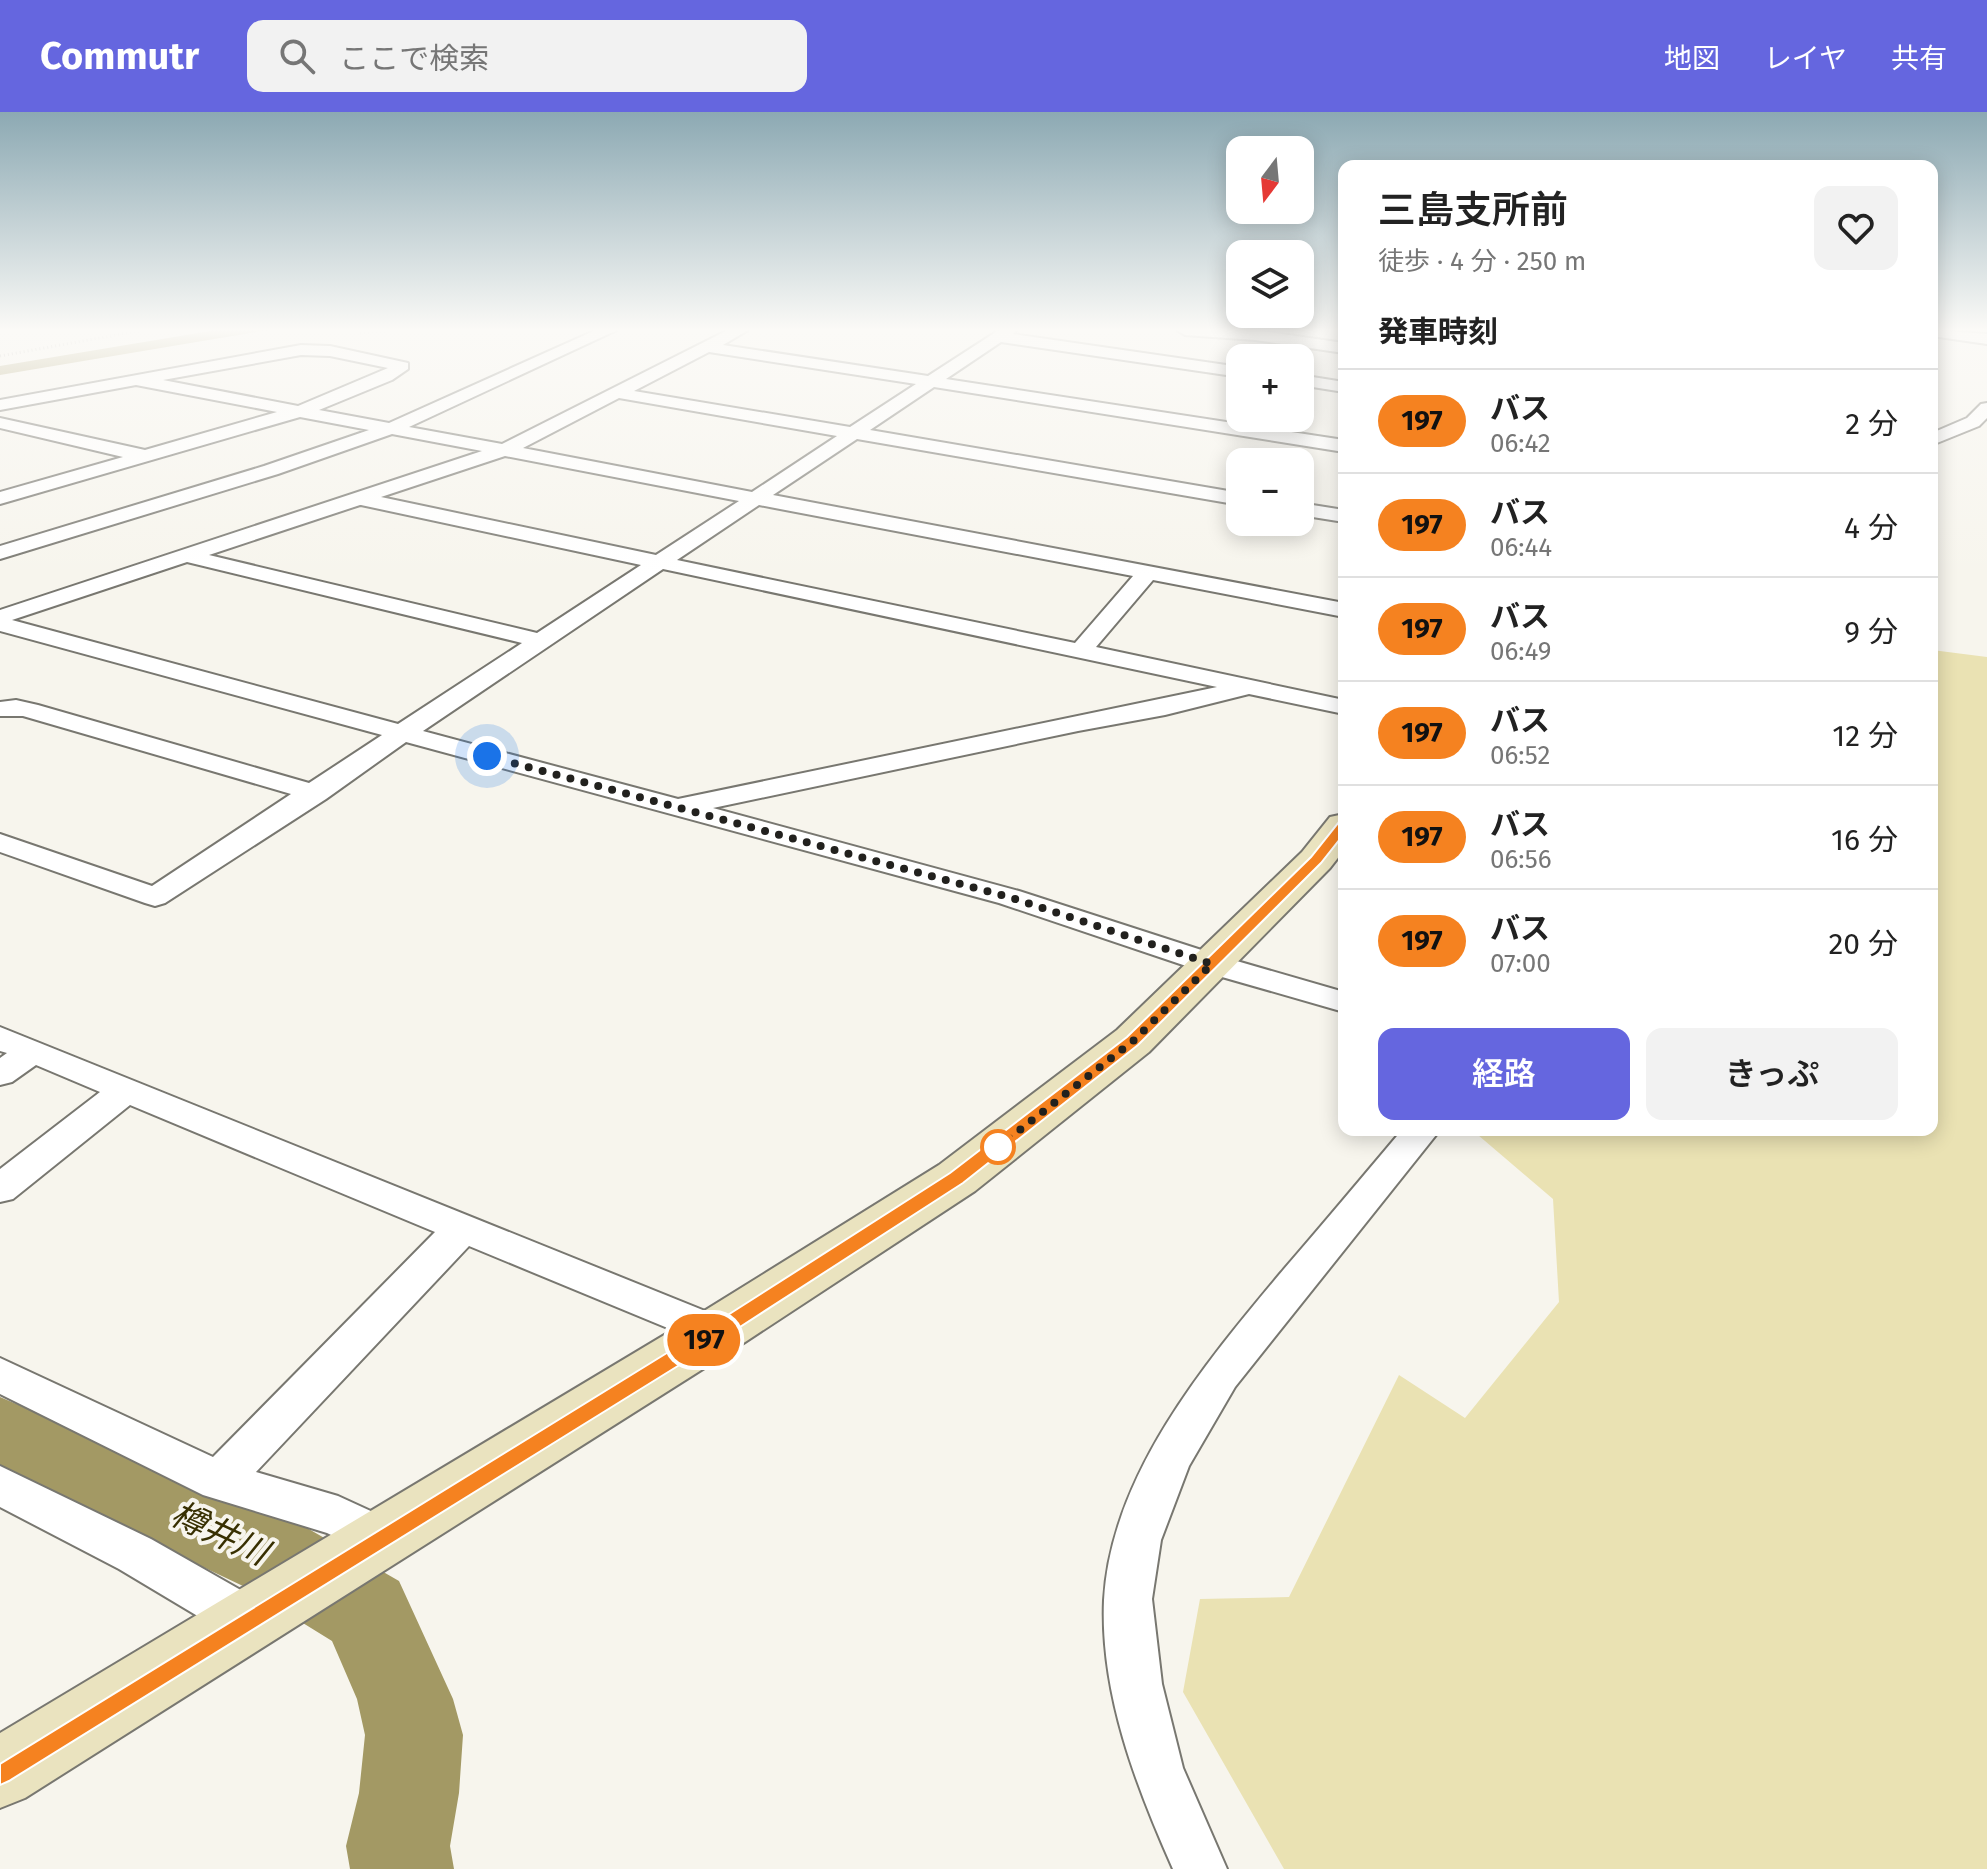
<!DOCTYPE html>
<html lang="ja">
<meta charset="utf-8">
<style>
:root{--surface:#fff;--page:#f2f2f2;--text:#222;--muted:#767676;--line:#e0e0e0;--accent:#6566df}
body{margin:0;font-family:"Fira Sans","Noto Sans JP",sans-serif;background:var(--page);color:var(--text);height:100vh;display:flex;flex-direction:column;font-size:30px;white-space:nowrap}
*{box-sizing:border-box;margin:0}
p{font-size:26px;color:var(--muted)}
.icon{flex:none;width:44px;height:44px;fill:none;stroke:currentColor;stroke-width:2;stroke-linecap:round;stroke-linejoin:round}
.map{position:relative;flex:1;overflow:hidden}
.sheet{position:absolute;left:1338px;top:48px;width:600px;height:976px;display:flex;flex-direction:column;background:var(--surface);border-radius:16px;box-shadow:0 4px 20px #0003}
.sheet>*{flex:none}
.badge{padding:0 16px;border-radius:26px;font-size:28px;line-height:52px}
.needle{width:52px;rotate:196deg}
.buttons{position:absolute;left:1226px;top:24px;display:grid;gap:16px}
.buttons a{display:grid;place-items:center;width:88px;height:88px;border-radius:16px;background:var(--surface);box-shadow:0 4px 20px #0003;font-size:40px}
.you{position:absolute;width:40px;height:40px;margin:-20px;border:6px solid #fff;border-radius:50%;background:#1a73e8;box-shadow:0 0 0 12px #1a73e833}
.map>.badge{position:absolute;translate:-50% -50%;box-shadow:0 0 0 4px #fff}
h2{padding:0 40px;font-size:30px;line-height:72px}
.round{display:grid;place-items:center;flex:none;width:84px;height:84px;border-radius:16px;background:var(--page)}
.head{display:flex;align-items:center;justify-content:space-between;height:136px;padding:0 40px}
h1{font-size:38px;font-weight:600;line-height:60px}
.button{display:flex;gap:16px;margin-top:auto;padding:16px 40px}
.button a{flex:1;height:92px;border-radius:16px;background:var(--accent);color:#fff;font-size:32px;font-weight:600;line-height:92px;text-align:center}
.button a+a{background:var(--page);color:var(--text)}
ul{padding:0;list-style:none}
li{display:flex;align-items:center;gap:24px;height:104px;padding:0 40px;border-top:2px solid var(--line)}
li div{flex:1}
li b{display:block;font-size:30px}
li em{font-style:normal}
li .badge{min-width:88px;font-weight:700;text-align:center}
header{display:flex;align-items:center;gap:48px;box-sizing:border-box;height:112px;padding:0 40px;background:var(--accent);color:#fff}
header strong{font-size:38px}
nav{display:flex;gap:44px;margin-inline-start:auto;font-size:28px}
.search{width:560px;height:72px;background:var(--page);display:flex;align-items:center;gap:20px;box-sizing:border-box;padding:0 28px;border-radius:16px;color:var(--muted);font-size:30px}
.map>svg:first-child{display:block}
.green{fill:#eae2b3}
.water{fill:#a39964}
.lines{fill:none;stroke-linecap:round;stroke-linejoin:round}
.river{fill:#a39964;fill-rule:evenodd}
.street-casing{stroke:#787770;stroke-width:4}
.secondary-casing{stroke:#787770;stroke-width:4}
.path{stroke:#acaaa4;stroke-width:3;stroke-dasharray:1 3;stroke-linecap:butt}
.street{fill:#fff;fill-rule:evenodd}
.secondary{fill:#eae3bf;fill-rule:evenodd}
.line{fill:#f58220;stroke:#fff;stroke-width:2}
.walk{stroke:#22211e;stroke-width:8;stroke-dasharray:0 14.4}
.stop-dot{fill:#fff;stroke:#f58220;stroke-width:4}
.labels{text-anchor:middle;stroke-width:8;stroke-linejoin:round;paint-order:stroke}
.near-water-label{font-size:34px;font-style:italic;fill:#383002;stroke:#f7f5ed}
</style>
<header>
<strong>Commutr</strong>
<div class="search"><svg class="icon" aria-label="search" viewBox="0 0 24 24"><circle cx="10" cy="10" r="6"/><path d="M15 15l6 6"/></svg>ここで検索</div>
<nav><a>地図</a><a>レイヤ</a><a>共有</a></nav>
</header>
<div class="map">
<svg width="1987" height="1757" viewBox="0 0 1987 1757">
<rect width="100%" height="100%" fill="#f7f5ed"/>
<!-- green -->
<path class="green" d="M 1932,538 L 1987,545 L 1987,1757 L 1284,1757 L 1183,1580 L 1200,1487 L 1289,1485 L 1399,1263 L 1465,1306 L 1559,1190 L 1553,1087 L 1478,1023 L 1482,1018 L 1932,1018 Z"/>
<!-- water -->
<path class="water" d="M 216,218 L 268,218 L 0,263 L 0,254 Z"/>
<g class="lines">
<!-- river -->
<path class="river" d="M 0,1285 L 307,1416 L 399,1469 L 453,1587 L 463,1623 L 459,1681 L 450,1734 L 454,1757 L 350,1757 L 346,1734 L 359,1681 L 365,1623 L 357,1587 L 332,1529 L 243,1474 L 0,1359 Z"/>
<defs>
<g id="street">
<path d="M 596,218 L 617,218 L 409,315 L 502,332 L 728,218 L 748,218 L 723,233 L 928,264 L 999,218 L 1017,218 L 1013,222 L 1240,255 L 1240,265 L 1001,230 L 946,267 L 1344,328 L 1344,340 L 934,275 L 870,318 L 1240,381 L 1240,393 L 857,327 L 773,383 L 1344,491 L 1344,505 L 1153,468 L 1096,535 L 1344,588 L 1344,602 L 1249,582 L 1165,603 L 1078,619 L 713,696 L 1019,779 L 1223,845 L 1344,880 L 1344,900 L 1201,859 L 999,791 L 406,630 L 326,687 L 165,791 L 155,794 L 145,791 L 0,740 L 0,722 L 152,774 L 291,682 L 23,604 L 0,604 L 0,590 L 16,588 L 38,593 L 309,671 L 382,623 L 0,519 L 0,498 L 482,339 L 392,322 L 278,362 L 0,447 L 0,434 L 264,354 L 369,318 L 300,305 L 0,392 L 0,380 L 123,345 L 0,316 L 0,306 L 145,338 L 277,300 L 136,273 L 0,298 L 0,288 L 301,233 L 330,234 L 408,251 L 408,257 L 392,268 L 319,298 L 389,311 ZM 709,240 L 916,272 L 850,315 L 634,279 ZM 301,243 L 330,244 L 388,256 L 298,294 L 163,268 ZM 619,286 L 837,324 L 752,380 L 523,336 ZM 505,344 L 739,389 L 656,443 L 381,385 ZM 360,393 L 361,393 L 641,453 L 537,521 L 209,443 ZM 759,393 L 1133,464 L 1075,531 L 677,448 ZM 187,450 L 522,531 L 398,612 L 12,508 ZM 663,457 L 1217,575 L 678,687 L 423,619 Z"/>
<path d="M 1177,218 L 1255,218 L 1344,231 L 1344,241 L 1255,228 L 1185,223 Z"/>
<path d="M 1932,218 L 1987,222 L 1987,232 L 1932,224 Z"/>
<path d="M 1300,263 L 1344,270 L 1344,280 L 1300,273 Z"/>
<path d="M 1987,291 L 1987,306 L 1979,314 L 1932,333 L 1932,321 L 1967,306 L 1981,292 Z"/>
<path d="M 1300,391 L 1344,398 L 1344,410 L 1300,403 Z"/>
<path d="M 0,915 L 730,1209 L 736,1220 L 730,1231 L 716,1236 L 469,1134 L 256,1360 L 338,1384 L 399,1412 L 406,1427 L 399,1442 L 383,1448 L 327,1421 L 203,1383 L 0,1282 L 0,1246 L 213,1345 L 435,1120 L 130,993 L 13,1087 L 0,1090 L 0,1057 L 100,980 L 36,953 L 12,970 L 0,973 L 0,946 L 7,941 L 0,939 Z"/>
<path d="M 1402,1018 L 1440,1018 L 1235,1275 L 1189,1354 L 1161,1428 L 1152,1487 L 1162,1572 L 1183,1656 L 1227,1757 L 1173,1757 C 1136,1674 1100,1581 1104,1488 C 1111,1362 1207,1249 1284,1157 C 1324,1111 1363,1064 1402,1018 Z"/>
<path d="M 0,1354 L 151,1427 L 265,1492 L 272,1508 L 265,1524 L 248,1530 L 231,1524 L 119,1457 L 0,1395 Z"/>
</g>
<path id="secondary" d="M 1344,702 L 1344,738 L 1330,756 L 1149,940 L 975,1079 L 736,1236 L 25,1686 L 0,1696 L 0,1621 L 696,1204 L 939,1053 L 1117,918 L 1302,740 L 1330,705 Z"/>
</defs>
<!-- street casing -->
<use href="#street" class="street-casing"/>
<!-- secondary casing -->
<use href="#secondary" class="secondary-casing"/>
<!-- path -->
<g class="path">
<path d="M 360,221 L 391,218"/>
<path d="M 0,244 L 143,218"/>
</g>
<!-- street -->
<use href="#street" class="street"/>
<!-- secondary -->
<use href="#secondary" class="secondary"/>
</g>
<!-- sky -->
<linearGradient id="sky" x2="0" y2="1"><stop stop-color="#8ca9b3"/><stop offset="0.47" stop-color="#fbfaf7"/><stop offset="1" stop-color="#fbfaf7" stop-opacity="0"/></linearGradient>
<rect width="1987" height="464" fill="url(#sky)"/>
<!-- line -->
<path class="line" d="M 1339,710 L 1351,713 L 1321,751 L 1138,933 L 963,1071 L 723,1226 L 9,1669 L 0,1673 L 0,1652 L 709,1215 L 950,1061 L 1127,925 L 1311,745 Z"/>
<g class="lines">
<!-- walk -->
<path class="walk" d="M 487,644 L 1009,785 L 1212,852 L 1133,929 L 998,1035"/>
</g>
<!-- markers -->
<circle class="stop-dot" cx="998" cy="1035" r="16"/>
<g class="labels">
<!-- near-water labels -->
<g class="near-water-label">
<text transform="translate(220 1421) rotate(25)" y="12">樽井川</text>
</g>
</g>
</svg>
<div class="buttons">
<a><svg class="needle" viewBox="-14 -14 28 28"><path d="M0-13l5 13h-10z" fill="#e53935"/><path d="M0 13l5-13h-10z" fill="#767676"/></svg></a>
<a><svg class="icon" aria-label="layers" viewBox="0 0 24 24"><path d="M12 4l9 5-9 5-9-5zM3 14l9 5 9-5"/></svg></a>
<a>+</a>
<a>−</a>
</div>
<div class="you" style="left:487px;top:644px"></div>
<b class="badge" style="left:704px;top:1228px;background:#f58220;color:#111">197</b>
<section class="sheet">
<div class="head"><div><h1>三島支所前</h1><p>徒歩 · 4 分 · 250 m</p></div><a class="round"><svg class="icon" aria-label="heart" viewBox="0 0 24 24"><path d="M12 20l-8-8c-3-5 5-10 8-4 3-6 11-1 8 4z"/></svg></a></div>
<h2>発車時刻</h2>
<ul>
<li><span class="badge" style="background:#f58220;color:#111">197</span><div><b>バス</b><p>06:42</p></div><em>2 分</em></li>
<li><span class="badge" style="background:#f58220;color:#111">197</span><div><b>バス</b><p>06:44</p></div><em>4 分</em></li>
<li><span class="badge" style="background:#f58220;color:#111">197</span><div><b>バス</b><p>06:49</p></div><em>9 分</em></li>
<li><span class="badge" style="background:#f58220;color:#111">197</span><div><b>バス</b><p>06:52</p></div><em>12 分</em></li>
<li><span class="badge" style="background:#f58220;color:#111">197</span><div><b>バス</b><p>06:56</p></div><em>16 分</em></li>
<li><span class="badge" style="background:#f58220;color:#111">197</span><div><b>バス</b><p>07:00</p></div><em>20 分</em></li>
</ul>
<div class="button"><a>経路</a><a>きっぷ</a></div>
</section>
</div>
